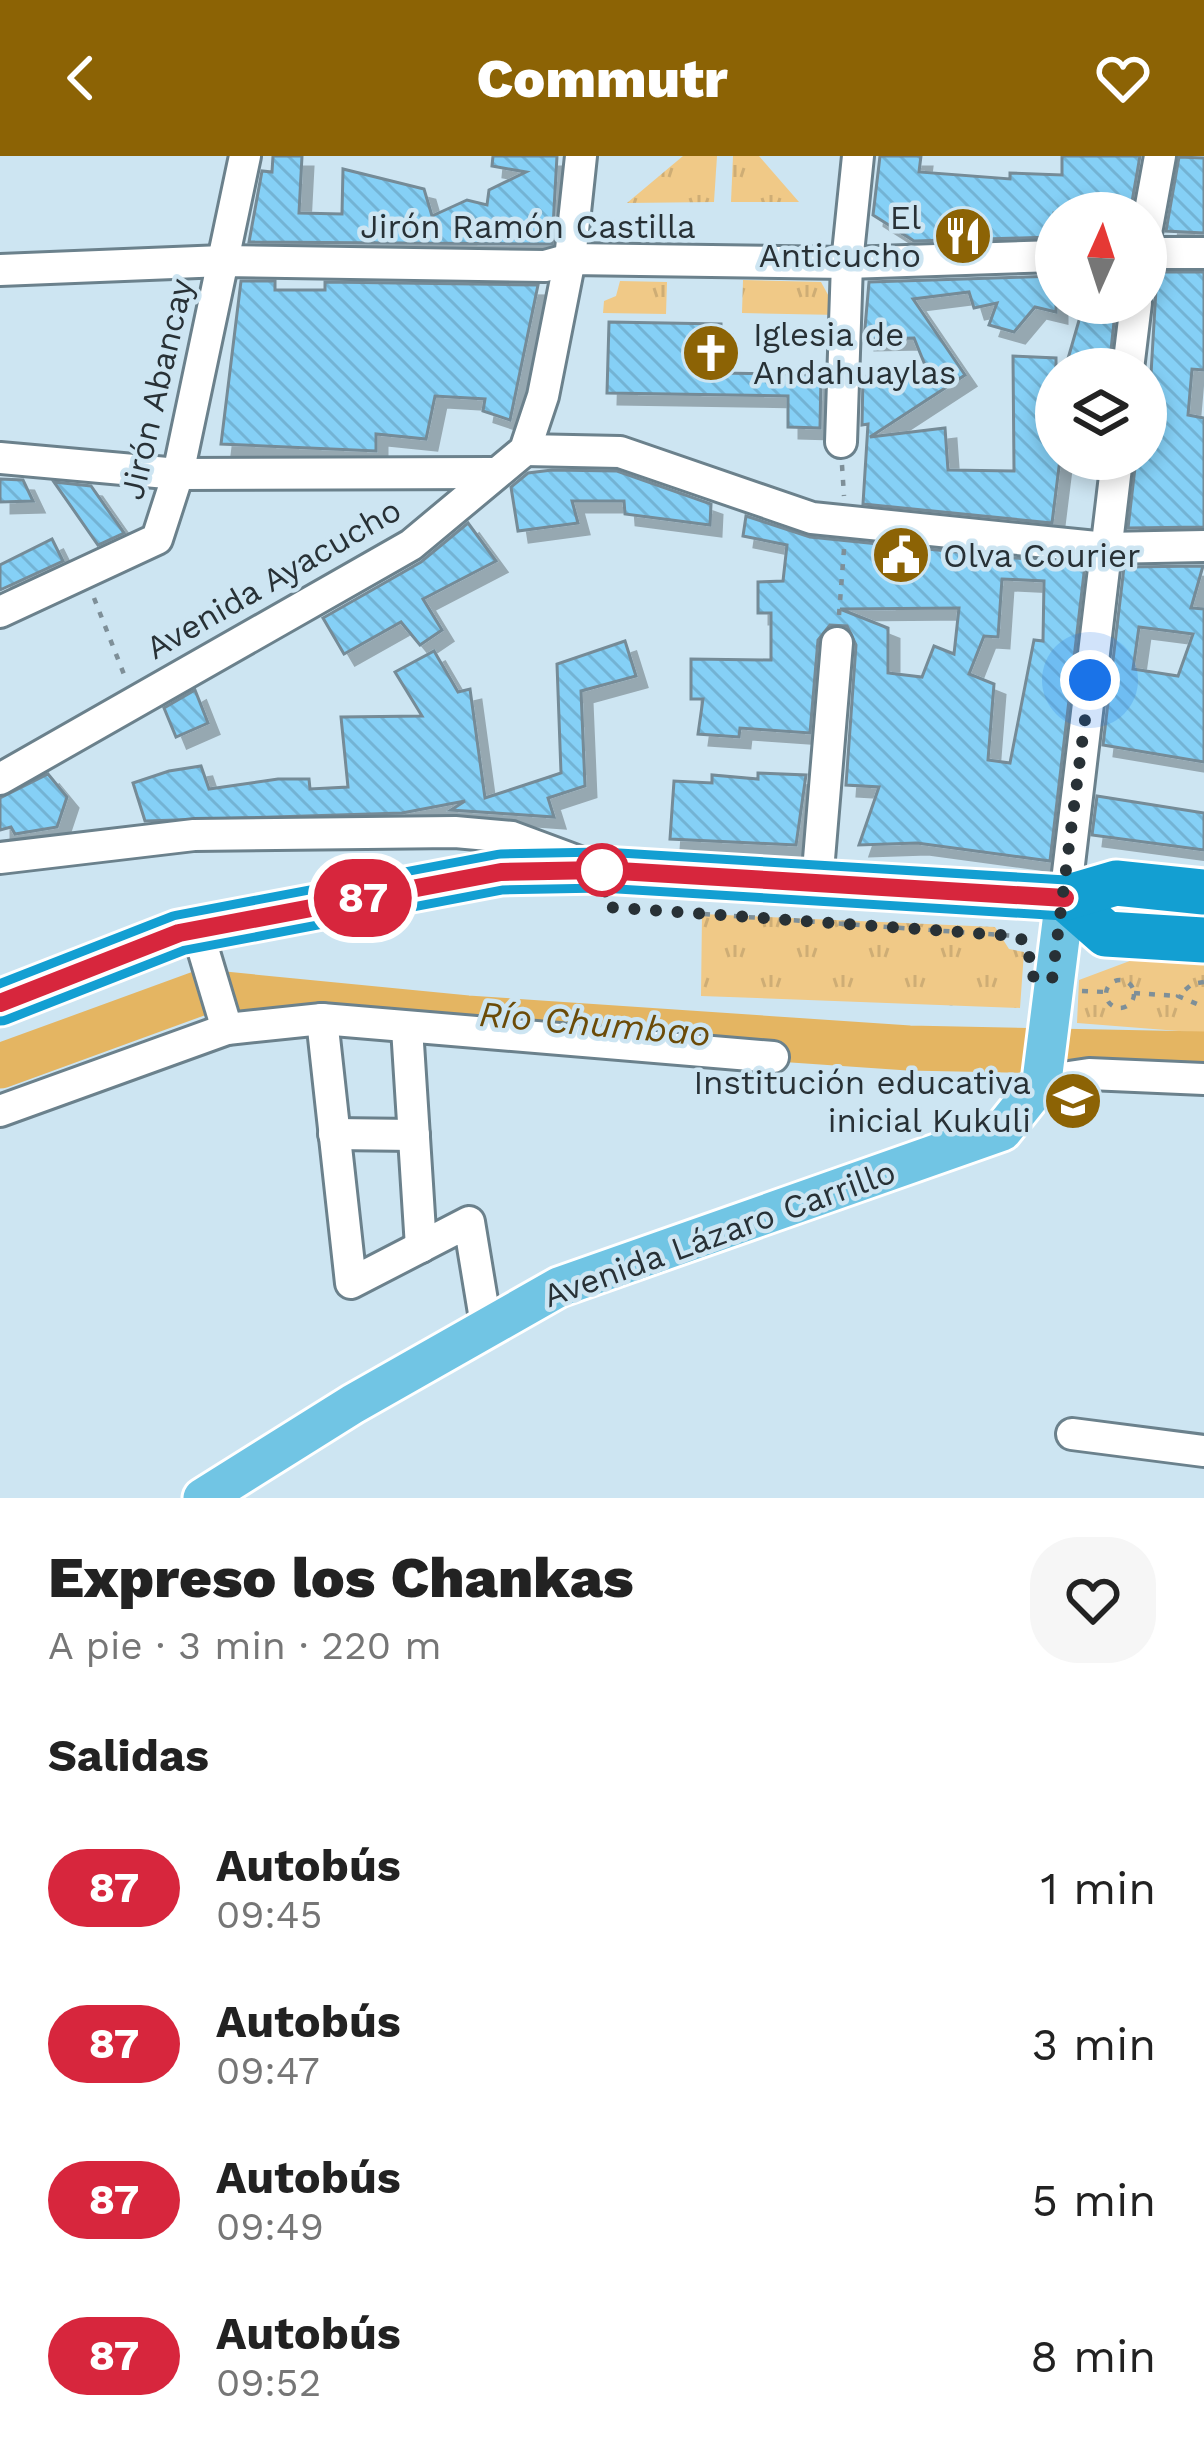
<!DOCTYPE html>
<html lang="es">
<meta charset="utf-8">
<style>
:root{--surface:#fff;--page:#f6f6f6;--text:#222;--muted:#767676;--accent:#8c6305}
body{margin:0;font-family:"Work Sans",sans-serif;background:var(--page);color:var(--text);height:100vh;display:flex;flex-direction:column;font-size:45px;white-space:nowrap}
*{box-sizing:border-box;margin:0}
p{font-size:39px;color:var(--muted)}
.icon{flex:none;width:66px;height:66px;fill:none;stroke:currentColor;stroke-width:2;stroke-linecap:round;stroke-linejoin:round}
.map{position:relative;height:1342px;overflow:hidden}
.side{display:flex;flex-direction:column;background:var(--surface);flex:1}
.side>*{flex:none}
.badge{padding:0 24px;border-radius:39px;font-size:42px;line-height:78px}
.needle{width:78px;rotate:3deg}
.tools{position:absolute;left:1035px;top:36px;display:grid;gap:24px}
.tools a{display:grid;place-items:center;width:132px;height:132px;border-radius:50%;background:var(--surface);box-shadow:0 6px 18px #0003;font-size:60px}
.you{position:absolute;width:60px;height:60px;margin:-30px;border:9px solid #fff;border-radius:50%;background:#1a73e8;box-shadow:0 0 0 18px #1a73e833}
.map>.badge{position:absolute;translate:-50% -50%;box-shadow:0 0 0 6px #fff}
h2{padding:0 48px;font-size:45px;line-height:108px}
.round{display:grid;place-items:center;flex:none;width:126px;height:126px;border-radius:48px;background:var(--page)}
.head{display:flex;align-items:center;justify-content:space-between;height:204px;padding:0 48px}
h1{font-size:57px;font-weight:800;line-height:90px}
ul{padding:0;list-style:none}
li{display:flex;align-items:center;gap:36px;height:156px;padding:0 48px}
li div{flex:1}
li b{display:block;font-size:45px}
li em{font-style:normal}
li .badge{min-width:132px;font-weight:700;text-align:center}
header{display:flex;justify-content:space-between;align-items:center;height:156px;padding:0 48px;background:var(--accent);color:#fff;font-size:54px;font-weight:800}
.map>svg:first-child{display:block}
.grass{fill:url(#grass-tufts)}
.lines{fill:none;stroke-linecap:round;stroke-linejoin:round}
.river{stroke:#e4b562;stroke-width:45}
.building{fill:url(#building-back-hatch);stroke:#758b97;stroke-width:3;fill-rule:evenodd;filter:url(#shadow)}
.minor-casing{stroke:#6b818c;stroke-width:36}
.major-casing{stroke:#fff;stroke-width:45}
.highway-casing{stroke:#fff;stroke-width:51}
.path{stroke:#7e8f98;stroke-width:4.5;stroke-dasharray:6 9;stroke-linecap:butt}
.minor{stroke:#fff;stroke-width:30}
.major{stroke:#71c5e4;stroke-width:39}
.highway{stroke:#139fd2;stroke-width:45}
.line-casing{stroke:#fff;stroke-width:27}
.line{stroke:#d7263d;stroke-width:18}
.walk{stroke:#283136;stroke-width:12;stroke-dasharray:0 21.6}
.stop-dot{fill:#fff;stroke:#d7263d;stroke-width:6}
.labels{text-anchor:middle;stroke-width:9;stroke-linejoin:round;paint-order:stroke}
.poi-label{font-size:33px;fill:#283136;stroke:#cde5f2;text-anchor:end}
.street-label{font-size:33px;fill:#283136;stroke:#cde5f2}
.water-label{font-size:36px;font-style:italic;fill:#6b4b08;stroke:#cde5f2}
</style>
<header><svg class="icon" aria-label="back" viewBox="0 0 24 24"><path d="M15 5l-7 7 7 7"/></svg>Commutr<svg class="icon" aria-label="heart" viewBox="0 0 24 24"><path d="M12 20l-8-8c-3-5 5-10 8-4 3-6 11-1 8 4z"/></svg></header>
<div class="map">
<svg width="1204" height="1342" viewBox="0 0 1204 1342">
<defs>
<pattern id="grass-tufts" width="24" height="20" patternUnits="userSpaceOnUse" patternTransform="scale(3)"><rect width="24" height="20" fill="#f0c987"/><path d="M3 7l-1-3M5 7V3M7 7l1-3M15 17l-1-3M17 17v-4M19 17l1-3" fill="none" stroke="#cead75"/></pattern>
<pattern id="building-back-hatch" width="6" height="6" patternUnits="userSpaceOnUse" patternTransform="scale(3)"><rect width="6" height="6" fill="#85d0f6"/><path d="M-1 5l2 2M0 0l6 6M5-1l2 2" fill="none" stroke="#73b3d4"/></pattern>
<filter id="shadow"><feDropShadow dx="11" dy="11" stdDeviation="0" flood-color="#0004"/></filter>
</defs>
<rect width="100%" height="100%" fill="#cde5f2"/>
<!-- grass -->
<g class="grass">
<path d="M 683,0 L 717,0 L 714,46 L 627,47 Z"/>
<path d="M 733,0 L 759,0 L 799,46 L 731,46 Z"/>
<path d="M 743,124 L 821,126 L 839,159 L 742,157 Z"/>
<path d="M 620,125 L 667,126 L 666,158 L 603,157 L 604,145 L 616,140 Z"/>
<path d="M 702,758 L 995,771 L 1009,793 L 1024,796 L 1020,852 L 701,840 Z"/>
<path d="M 1135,803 L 1204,806 L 1204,877 L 1077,867 L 1079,824 Z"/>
</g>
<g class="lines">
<!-- river -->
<path class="river" d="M 0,910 L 203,836 L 467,862 L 909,892 L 1204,898"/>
</g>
<!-- building -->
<g class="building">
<path d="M 273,0 L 302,0 L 299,57 L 342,58 L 343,13 L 424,33 L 432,60 L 467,44 L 487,49 L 489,34 L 526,16 L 492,10 L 493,0 L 557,0 L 552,88 L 249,86 L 262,15 L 272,16 Z"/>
<path d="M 880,0 L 921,0 L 919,16 L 1010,23 L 1010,17 L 1062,19 L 1062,0 L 1140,0 L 1130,57 L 1054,57 L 1053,81 L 914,85 L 873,59 Z"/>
<path d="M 1179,1 L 1204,2 L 1204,77 L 1166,75 Z"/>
<path d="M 1157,116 L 1204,116 L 1204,214 L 1192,213 L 1188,259 L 1204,262 L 1204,371 L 1128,372 L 1136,303 L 1146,303 Z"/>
<path d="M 1056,120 L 1056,156 L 1035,151 L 1014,176 L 989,169 L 997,147 L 974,152 L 969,136 L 913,143 L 965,219 L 870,281 L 945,272 L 948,314 L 1014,315 L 1013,200 L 1056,202 L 1056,303 L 1060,303 L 1052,367 L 863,348 L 868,268 L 862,269 L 863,220 L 901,221 L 927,214 L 914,182 L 864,183 L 869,126 Z"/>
<path d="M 241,125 L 275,125 L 275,134 L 325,134 L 325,126 L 538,129 L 510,264 L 483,255 L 485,243 L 435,240 L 426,283 L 376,278 L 376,295 L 221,288 Z"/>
<path d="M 1084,147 L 1116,147 L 1109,213 L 1065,213 Z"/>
<path d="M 609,166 L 721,168 L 721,217 L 821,219 L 820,272 L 788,271 L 788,240 L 607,237 Z"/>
<path d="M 552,314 L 617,315 L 711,348 L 710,369 L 625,358 L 624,345 L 572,345 L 578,367 L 518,375 L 511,331 L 528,317 Z"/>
<path d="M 0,323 L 23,324 L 33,345 L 0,346 Z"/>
<path d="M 54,326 L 91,330 L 124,377 L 98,389 Z"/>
<path d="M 746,360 L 810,381 L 1085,409 L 1050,705 L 917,687 L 859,689 L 879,631 L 846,629 L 856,489 L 847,470 L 830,469 L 818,484 L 810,577 L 740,572 L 739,581 L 698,578 L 703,543 L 691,543 L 691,503 L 771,504 L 771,457 L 758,457 L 758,426 L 783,425 L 787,389 L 743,380 ZM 1002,423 L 1044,425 L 1043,485 L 1034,484 L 1010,607 L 988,604 L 994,528 L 969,518 L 984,480 L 998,481 ZM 959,452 L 954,498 L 934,490 L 922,521 L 888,517 L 888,472 L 840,453 Z"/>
<path d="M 468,367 L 496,405 L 423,443 L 442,474 L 420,489 L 401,466 L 344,498 L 323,462 L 421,406 Z"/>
<path d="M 52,383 L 63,405 L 0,434 L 0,409 Z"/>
<path d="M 1203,410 L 1191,452 L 1204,453 L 1204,606 L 1103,589 L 1124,411 ZM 1139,471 L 1193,478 L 1178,520 L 1133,513 Z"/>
<path d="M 625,485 L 636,520 L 581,535 L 585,630 L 548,642 L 554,661 L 451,654 L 465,645 L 402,657 L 145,665 L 133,627 L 169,615 L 201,610 L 209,633 L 278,623 L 309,623 L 310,633 L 348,631 L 341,561 L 422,560 L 395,516 L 434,495 L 458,536 L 470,533 L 485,642 L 546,622 L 561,617 L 557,508 Z"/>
<path d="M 195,534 L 208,567 L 176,581 L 164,552 Z"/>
<path d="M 758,617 L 806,619 L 796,689 L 670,683 L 674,625 L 712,627 L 712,619 L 758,623 Z"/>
<path d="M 48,618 L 67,641 L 57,671 L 15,678 L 11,671 L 0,674 L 0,642 Z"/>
<path d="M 1097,640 L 1204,657 L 1204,694 L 1092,679 Z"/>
</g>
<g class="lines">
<defs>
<g id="minor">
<path d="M 1146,77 L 1160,0"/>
<path d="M 1146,97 L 1204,97"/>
<path d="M 0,114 L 223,105 L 545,110 L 570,103 L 847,107 L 1056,100"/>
<path d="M 1128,213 L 1136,147"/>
<path d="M 841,286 L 847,107 L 858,0"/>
<path d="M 525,294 L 620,296 L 812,362 L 1106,392 L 1204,390"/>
<path d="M 0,302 L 178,318 L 493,317"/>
<path d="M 0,456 L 157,383 L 178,318 L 245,0"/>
<path d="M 0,623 L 411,389 L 525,294 L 543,240 L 570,103 L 581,0"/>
<path d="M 0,702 L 194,679 L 455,676 L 512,681 L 582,707"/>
<path d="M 817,727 L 837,487"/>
<path d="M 1065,742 L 1117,303"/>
<path d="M 197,773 L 227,873"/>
<path d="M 322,863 L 351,1127 L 469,1066 L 486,1169"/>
<path d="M 407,872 L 421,1091"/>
<path d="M 1042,925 L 1089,918 L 1204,923"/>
<path d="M 0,955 L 227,873 L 322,863 L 773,901"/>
<path d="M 334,978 L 414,979"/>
<path d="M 1072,1278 L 1204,1295"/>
</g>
<path id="major" d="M 203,1342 L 353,1248 L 559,1131 L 1002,975 L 1042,925 L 1065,742"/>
<g id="highway">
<path d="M 1065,742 L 1106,778 L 1204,784"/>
<path d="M 0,847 L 179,777 L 501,716 L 602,714 L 1065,742 L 1116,727 L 1204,736"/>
</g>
</defs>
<!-- minor casing -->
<use href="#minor" class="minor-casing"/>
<!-- major casing -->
<use href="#major" class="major-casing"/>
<!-- highway casing -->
<use href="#highway" class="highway-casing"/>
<!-- path -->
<g class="path">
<path d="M 842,309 L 844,340"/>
<path d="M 94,442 L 125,521"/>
<path d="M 839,459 L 844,393"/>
<path d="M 704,758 L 1015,780 L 1027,786"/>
<circle cx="1120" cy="838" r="14"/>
<path d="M 1204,826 L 1192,828 L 1178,840 L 1204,851"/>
<path d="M 1082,835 L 1106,836"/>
<path d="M 1134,837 L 1177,840"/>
</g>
<!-- minor -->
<use href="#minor" class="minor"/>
<!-- major -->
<use href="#major" class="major"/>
<!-- highway -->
<use href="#highway" class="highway"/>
</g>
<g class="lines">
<defs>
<path id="line" d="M 0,847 L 179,777 L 501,716 L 602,714 L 1065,742"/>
</defs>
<!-- line casing -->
<use href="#line" class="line-casing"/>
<!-- line -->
<use href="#line" class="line"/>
<!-- walk -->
<path class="walk" d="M 602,714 L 607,751 L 1016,780 L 1028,787 L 1031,820 L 1052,824 L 1090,524"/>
</g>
<!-- icons -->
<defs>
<symbol id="restaurant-disc" viewBox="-11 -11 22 22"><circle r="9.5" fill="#8c6305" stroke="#cde5f2"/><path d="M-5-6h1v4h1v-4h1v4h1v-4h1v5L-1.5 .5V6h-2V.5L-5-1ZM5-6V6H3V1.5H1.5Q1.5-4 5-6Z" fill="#fff"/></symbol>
<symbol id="church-disc" viewBox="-11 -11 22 22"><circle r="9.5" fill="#8c6305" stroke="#cde5f2"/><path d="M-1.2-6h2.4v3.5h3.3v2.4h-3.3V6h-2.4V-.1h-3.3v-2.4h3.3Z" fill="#fff"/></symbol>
<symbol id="civic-disc" viewBox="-11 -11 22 22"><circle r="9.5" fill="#8c6305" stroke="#cde5f2"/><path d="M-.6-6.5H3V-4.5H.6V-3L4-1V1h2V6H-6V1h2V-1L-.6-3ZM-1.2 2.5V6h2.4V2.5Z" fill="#fff"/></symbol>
<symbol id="school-disc" viewBox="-11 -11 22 22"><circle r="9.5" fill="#8c6305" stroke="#cde5f2"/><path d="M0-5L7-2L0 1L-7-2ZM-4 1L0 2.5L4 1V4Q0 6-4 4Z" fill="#fff"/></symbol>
</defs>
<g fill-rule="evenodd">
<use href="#restaurant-disc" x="930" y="47" width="66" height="66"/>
<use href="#church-disc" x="678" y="164" width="66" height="66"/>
<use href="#civic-disc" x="868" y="366" width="66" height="66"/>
<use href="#school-disc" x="1040" y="912" width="66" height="66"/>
</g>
<!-- markers -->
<circle class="stop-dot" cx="602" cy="714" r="24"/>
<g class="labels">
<!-- poi labels -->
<g class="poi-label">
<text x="921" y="73">El<tspan x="921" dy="38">Anticucho</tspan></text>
<text x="753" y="190" text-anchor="start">Iglesia de<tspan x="753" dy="38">Andahuaylas</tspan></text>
<text x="943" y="411" text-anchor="start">Olva Courier</text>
<text x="1031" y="938">Institución educativa<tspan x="1031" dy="38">inicial Kukuli</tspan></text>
</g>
<!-- street labels -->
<g class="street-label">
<text x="528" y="82">Jirón Ramón Castilla</text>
<text transform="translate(156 233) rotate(-77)" y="12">Jirón Abancay</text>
<text transform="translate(273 422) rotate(-30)" y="12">Avenida Ayacucho</text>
<text transform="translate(719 1077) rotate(-20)" y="12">Avenida Lázaro Carrillo</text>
</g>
<!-- water labels -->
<g class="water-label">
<text transform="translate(595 867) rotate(5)" y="13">Río Chumbao</text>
</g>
</g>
</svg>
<div class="tools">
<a><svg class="needle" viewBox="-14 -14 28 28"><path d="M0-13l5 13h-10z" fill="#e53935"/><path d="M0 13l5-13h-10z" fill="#767676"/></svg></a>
<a><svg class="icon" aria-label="layers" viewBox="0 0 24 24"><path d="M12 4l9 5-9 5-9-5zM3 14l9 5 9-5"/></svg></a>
</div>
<div class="you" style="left:1090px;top:524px"></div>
<b class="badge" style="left:363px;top:742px;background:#d7263d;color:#fff">87</b>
</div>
<section class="side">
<div class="head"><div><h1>Expreso los Chankas</h1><p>A pie · 3 min · 220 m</p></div><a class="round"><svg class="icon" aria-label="heart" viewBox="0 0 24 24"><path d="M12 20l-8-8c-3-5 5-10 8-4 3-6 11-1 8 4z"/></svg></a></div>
<h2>Salidas</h2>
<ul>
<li><span class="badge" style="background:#d7263d;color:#fff">87</span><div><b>Autobús</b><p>09:45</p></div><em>1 min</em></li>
<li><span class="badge" style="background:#d7263d;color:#fff">87</span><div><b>Autobús</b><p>09:47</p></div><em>3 min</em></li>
<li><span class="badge" style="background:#d7263d;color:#fff">87</span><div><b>Autobús</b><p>09:49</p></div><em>5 min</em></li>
<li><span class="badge" style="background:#d7263d;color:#fff">87</span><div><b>Autobús</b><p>09:52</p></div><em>8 min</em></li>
</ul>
</section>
